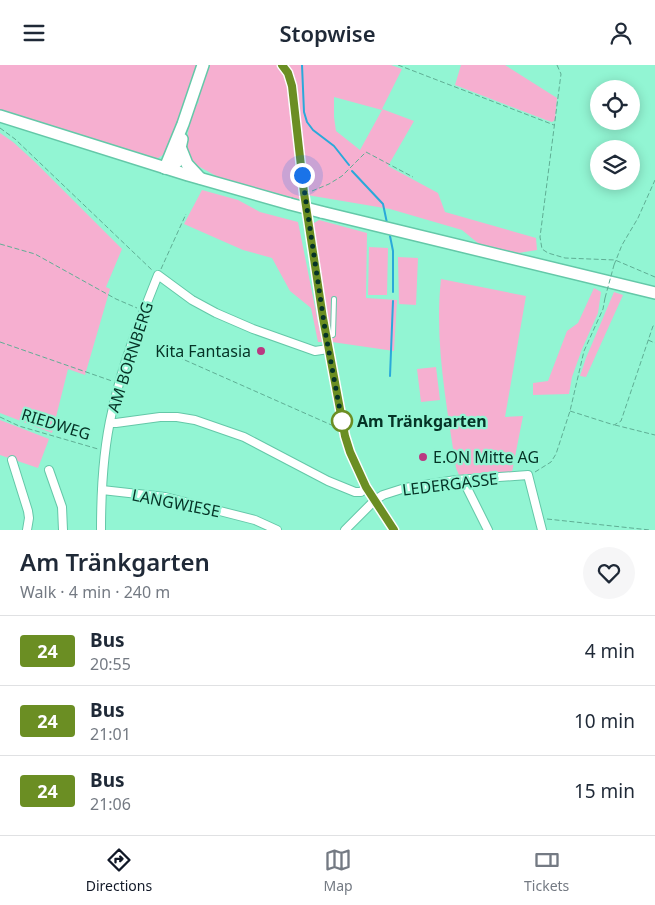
<!DOCTYPE html>
<meta charset="utf-8">
<style>
:root{--surface:#fff;--page:#f6f6f7;--text:#1f2937;--muted:#747a83;--line:#e0e1e3;--accent:#111827}
body{margin:0;font-family:"Noto Sans",sans-serif;background:var(--page);color:var(--text);height:100vh;display:flex;flex-direction:column;font-size:19px;white-space:nowrap}
*{box-sizing:border-box;margin:0}
p{font-size:16px;color:var(--muted)}
.icon{flex:none;width:28px;height:28px;fill:none;stroke:currentColor;stroke-width:2;stroke-linecap:round;stroke-linejoin:round}
.map{position:relative;height:465px;overflow:hidden}
.drawer{display:flex;flex-direction:column;background:var(--surface);flex:1}
.drawer>*{flex:none}
.badge{padding:0 10px;border-radius:4px;font-size:18px;line-height:32px}
.tools{position:absolute;left:590px;top:15px;display:grid;gap:10px}
.tools a{display:grid;place-items:center;width:50px;height:50px;border-radius:50%;background:var(--surface);box-shadow:0 2px 12px #0003;font-size:25px}
.you{position:absolute;width:25px;height:25px;margin:-12px;border:4px solid #fff;border-radius:50%;background:#1a73e8;box-shadow:0 0 0 8px #1a73e833}
.map>.badge{position:absolute;translate:-50% -50%;box-shadow:0 0 0 2px #fff}
.round{display:grid;place-items:center;flex:none;width:52px;height:52px;border-radius:26px;background:var(--page)}
.head{display:flex;align-items:center;justify-content:space-between;height:85px;padding:0 20px}
h1{font-size:24px;font-weight:600;line-height:38px}
ul{padding:0;list-style:none}
li{display:flex;align-items:center;gap:15px;height:70px;padding:0 20px;border-top:1px solid var(--line)}
li div{flex:1}
li b{display:block;font-size:19px}
li em{font-style:normal}
li .badge{min-width:55px;font-weight:700;text-align:center}
header{display:flex;justify-content:space-between;align-items:center;height:65px;padding:0 20px;background:var(--surface);font-size:22px;font-weight:600}
.tabs{display:flex;justify-content:space-around;align-items:center;height:70px;border-top:1px solid var(--line);background:var(--surface);font-size:14px;color:var(--muted)}
.tabs a{display:grid;justify-items:center;gap:2px}
.tabs .active{color:var(--accent)}
.map>svg:first-child{display:block}
.green{fill:#f6afd0;fill-rule:evenodd}
.lines{fill:none;stroke-linecap:round;stroke-linejoin:round}
.stream{stroke:#2aa9da;stroke-width:2}
.service-casing{stroke:#64c8a8;stroke-width:6}
.minor-casing{stroke:#64c8a8;stroke-width:10}
.secondary-casing{stroke:#64c8a8;stroke-width:14}
.path{stroke:#5fae94;stroke-width:1;stroke-dasharray:5 2.5;stroke-linecap:butt}
.service{stroke:#fff;stroke-width:4}
.minor{stroke:#fff;stroke-width:8}
.secondary{stroke:#fff;stroke-width:11}
.secondary-bridge-casing{stroke:#64c8a8;stroke-width:14;stroke-linecap:butt}
.path-bridge{stroke:#5fae94;stroke-width:1;stroke-dasharray:5 2.5;stroke-linecap:butt}
.secondary-bridge{stroke:#fff;stroke-width:11}
.line-casing{stroke:#fff;stroke-width:11}
.line{stroke:#6b8e23;stroke-width:8}
.walk{stroke:#053326;stroke-width:5;stroke-dasharray:0 9}
.poi-dot{fill:#ba3881;stroke:#92f5d3;stroke-width:2}
.stop-dot{fill:#fff;stroke:#6b8e23;stroke-width:2.5}
.labels{text-anchor:middle;stroke-width:4.5;stroke-linejoin:round;paint-order:stroke}
.poi-label{font-size:16px;fill:#053326;stroke:#92f5d3;text-anchor:end}
.street-label{font-size:16px;fill:#053326;stroke:#92f5d3}
.stop-label{font-size:16px;font-weight:bold;fill:#053326;stroke:#92f5d3;text-anchor:start}
</style>
<header><svg class="icon" aria-label="menu" viewBox="0 0 24 24"><path d="M4 6h16M4 12h16M4 18h16"/></svg>Stopwise<svg class="icon" aria-label="person" viewBox="0 0 24 24"><circle cx="12" cy="8" r="4"/><path d="M4 21q1-7 8-7t8 7"/></svg></header>
<div class="map">
<svg width="655" height="465" viewBox="0 0 655 465">
<rect width="100%" height="100%" fill="#92f5d3"/>
<!-- green -->
<g class="green">
<path d="M 0,0 L 197,0 L 187,33 L 166,88 L 155,95 L 0,46 Z"/>
<path d="M 210,0 L 278,0 C 294,19 298,106 301,135 L 220,113 L 198,101 L 188,90 L 186,79 L 192,46 L 199,37 L 197,33 Z"/>
<path d="M 286,0 L 391,0 L 402,4 L 382,44 L 414,56 L 388,101 L 438,128 L 445,147 L 536,173 L 537,185 L 518,188 L 479,179 L 462,165 L 390,144 L 307,130 L 296,20 L 291,6 ZM 334,32 L 382,45 L 360,85 L 336,66 L 334,52 Z"/>
<path d="M 461,0 L 505,0 L 557,33 L 555,55 L 552,57 L 546,55 L 455,20 Z"/>
<path d="M 0,68 L 13,77 L 35,97 L 122,184 L 106,222 L 110,224 L 85,310 L 68,304 L 52,368 L 0,348 Z"/>
<path d="M 202,125 L 238,135 L 260,147 L 298,157 L 322,277 L 318,277 L 311,243 L 290,226 L 272,193 L 243,185 L 184,159 Z"/>
<path d="M 319,155 L 367,168 L 366,233 L 397,235 L 394,286 L 332,277 L 311,165 L 314,158 Z"/>
<path d="M 369,182 L 388,183 L 387,230 L 368,230 Z"/>
<path d="M 398,192 L 418,193 L 416,240 L 399,239 Z"/>
<path d="M 441,214 L 526,231 L 505,352 L 523,351 L 512,407 L 459,410 L 456,403 C 447,341 434,277 441,214 Z"/>
<path d="M 594,223 L 601,227 L 598,248 L 582,284 L 572,312 L 569,329 L 533,330 L 533,318 L 548,316 L 567,266 L 578,258 Z"/>
<path d="M 614,227 L 623,230 L 586,312 L 580,311 L 586,293 Z"/>
<path d="M 436,302 L 440,335 L 421,337 L 417,304 Z"/>
<path d="M 0,355 L 49,374 L 38,403 L 0,390 Z"/>
</g>
<g class="lines">
<!-- stream -->
<g class="stream">
<path d="M 302,0 L 304,47 L 307,57 L 313,65 L 334,81 L 349,100"/>
<path d="M 352,106 L 383,139 L 387,158"/>
<path d="M 390,171 L 393,186 L 393,227"/>
<path d="M 390,311 L 393,236"/>
</g>
<defs>
<path id="service" d="M 326,271 L 333,270 L 334,234"/>
<g id="minor">
<path d="M 282,0 L 288,8 L 292,21 L 304,129 L 326,271 L 345,371 L 350,387 L 366,422 L 394,465"/>
<path d="M 110,358 L 116,358 L 160,352 L 177,352 L 195,355 L 244,372 L 328,416 L 355,427 L 361,427 L 366,422"/>
<path d="M 12,395 L 28,446 L 29,453 L 27,465"/>
<path d="M 49,405 L 62,442 L 63,465"/>
<path d="M 465,415 L 466,421 L 488,465"/>
<path d="M 102,425 L 165,432 L 255,455 L 277,465"/>
<path d="M 101,465 C 101,426 103,385 112,347 C 122,300 140,255 158,210 L 192,235 L 216,248 L 253,264 L 315,286 L 328,284"/>
<path d="M 345,465 L 375,435 L 383,430 L 405,423 L 456,415 L 528,410 L 542,465"/>
</g>
<g id="secondary">
<path d="M 0,51 L 188,110 L 290,139"/>
<path d="M 181,84 L 187,99 L 200,113"/>
<path d="M 165,103 L 183,59 L 203,0"/>
<path d="M 165,103 L 177,97 L 182,74"/>
<path d="M 321,147 L 655,228"/>
</g>
</defs>
<!-- service casing -->
<use href="#service" class="service-casing"/>
<!-- minor casing -->
<use href="#minor" class="minor-casing"/>
<!-- secondary casing -->
<use href="#secondary" class="secondary-casing"/>
<!-- path -->
<g class="path">
<path d="M 398,0 L 554,60"/>
<path d="M 557,0 L 561,9 L 540,172 L 542,184 L 548,188 L 565,193 L 615,195 L 655,212"/>
<path d="M 0,63 L 15,74 L 153,206"/>
<path d="M 312,126 L 329,119 L 342,111 L 366,87 L 413,112"/>
<path d="M 0,179 L 35,189 L 116,234 L 137,243"/>
<path d="M 614,200 L 622,180 L 638,153 L 655,115"/>
<path d="M 161,204 L 186,149"/>
<path d="M 648,275 L 655,278"/>
<path d="M 0,277 L 112,316"/>
<path d="M 178,292 L 336,362"/>
<path d="M 570,346 L 614,360 L 621,356 L 653,261 L 655,260"/>
<path d="M 0,352 L 19,361 L 98,384"/>
<path d="M 615,360 L 655,370"/>
<path d="M 535,407 L 551,397 L 556,389 L 570,346 L 584,286 L 603,244 L 605,233"/>
<path d="M 547,454 L 650,465"/>
</g>
<!-- service -->
<use href="#service" class="service"/>
<!-- minor -->
<use href="#minor" class="minor"/>
<!-- secondary -->
<use href="#secondary" class="secondary"/>
<defs>
<path id="secondary-bridge" d="M 290,139 L 321,147"/>
</defs>
<!-- secondary-bridge casing -->
<use href="#secondary-bridge" class="secondary-bridge-casing"/>
<!-- path-bridge -->
<path class="path-bridge" d="M 605,233 L 614,200"/>
<!-- secondary-bridge -->
<use href="#secondary-bridge" class="secondary-bridge"/>
</g>
<g class="lines">
<defs>
<path id="line" d="M 282,0 L 288,8 L 292,21 L 304,128 L 323,253 L 345,371 L 350,387 L 366,422 L 394,465"/>
</defs>
<!-- line casing -->
<use href="#line" class="line-casing"/>
<!-- line -->
<use href="#line" class="line"/>
<!-- walk -->
<path class="walk" d="M 302,110 L 326,271 L 342,356"/>
</g>
<!-- markers -->
<g class="poi-dot">
<circle cx="261" cy="286" r="5"/>
<circle cx="423" cy="392" r="5"/>
</g>
<circle class="stop-dot" cx="342" cy="356" r="10"/>
<g class="labels">
<!-- poi labels -->
<g class="poi-label">
<text x="251" y="292">Kita Fantasia</text>
<text x="433" y="398" text-anchor="start">E.ON Mitte AG</text>
</g>
<!-- street labels -->
<g class="street-label">
<text transform="translate(130 292) rotate(-72)" y="6">AM BORNBERG</text>
<text transform="translate(56 359) rotate(17)" y="6">RIEDWEG</text>
<text transform="translate(450 419) rotate(-7)" y="6">LEDERGASSE</text>
<text transform="translate(176 438) rotate(11)" y="6">LANGWIESE</text>
</g>
<!-- stop labels -->
<g class="stop-label">
<text x="357" y="362">Am Tränkgarten</text>
</g>
</g>
</svg>
<div class="tools">
<a><svg class="icon" aria-label="locate" viewBox="0 0 24 24"><circle cx="12" cy="12" r="6"/><path d="M12 2v4M12 18v4M2 12h4M18 12h4"/></svg></a>
<a><svg class="icon" aria-label="layers" viewBox="0 0 24 24"><path d="M12 4l9 5-9 5-9-5zM3 14l9 5 9-5"/></svg></a>
</div>
<div class="you" style="left:302px;top:110px"></div>
</div>
<section class="drawer">
<div class="head"><div><h1>Am Tränkgarten</h1><p>Walk · 4 min · 240 m</p></div><a class="round"><svg class="icon" aria-label="heart" viewBox="0 0 24 24"><path d="M12 20l-8-8c-3-5 5-10 8-4 3-6 11-1 8 4z"/></svg></a></div>
<ul>
<li><span class="badge" style="background:#6b8e23;color:#fff">24</span><div><b>Bus</b><p>20:55</p></div><em>4 min</em></li>
<li><span class="badge" style="background:#6b8e23;color:#fff">24</span><div><b>Bus</b><p>21:01</p></div><em>10 min</em></li>
<li><span class="badge" style="background:#6b8e23;color:#fff">24</span><div><b>Bus</b><p>21:06</p></div><em>15 min</em></li>
</ul>
</section>
<nav class="tabs">
<a class="active"><svg class="icon" aria-label="directions" viewBox="0 0 24 24"><path d="M12 3l9 9-9 9-9-9zM9 14v-3h6M13 9l2 2-2 2"/></svg>Directions</a>
<a><svg class="icon" aria-label="map" viewBox="0 0 24 24"><path d="M3 6l6-2 6 2 6-2v14l-6 2-6-2-6 2zM9 4v14M15 6v14"/></svg>Map</a>
<a><svg class="icon" aria-label="tickets" viewBox="0 0 24 24"><path d="M3 7h18v10H3zM15 7v10"/></svg>Tickets</a>
</nav>
